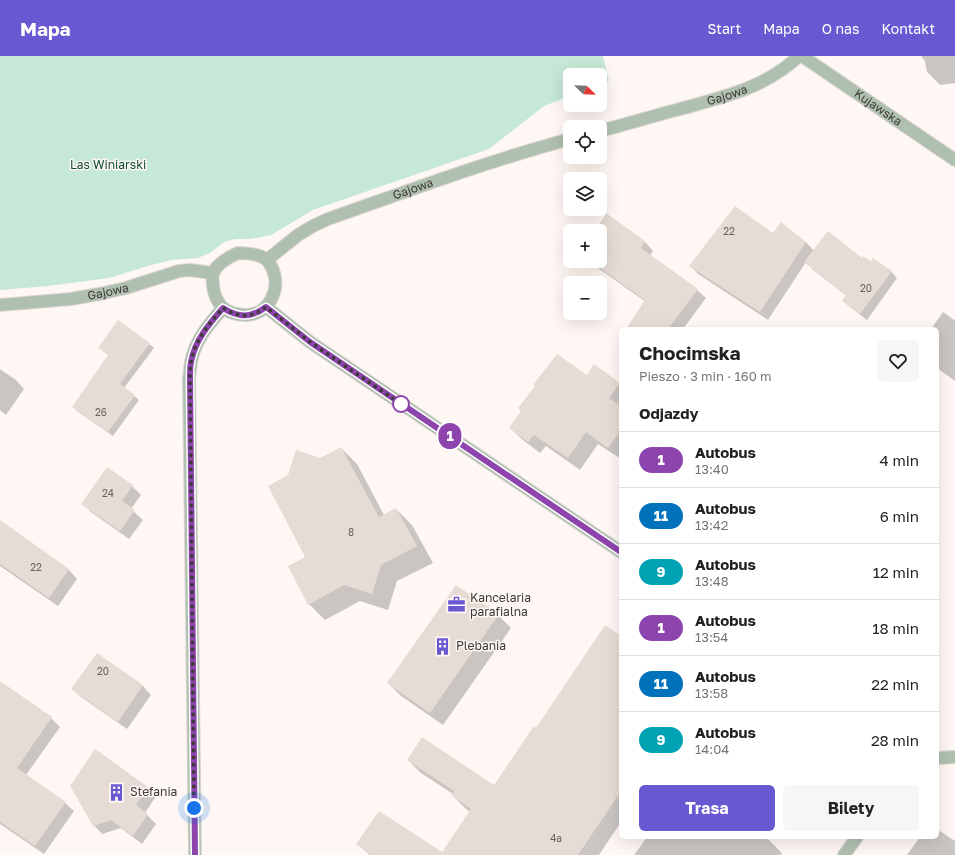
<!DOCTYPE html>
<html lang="pl">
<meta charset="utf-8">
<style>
:root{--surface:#fff;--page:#f6f6f6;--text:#222;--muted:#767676;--line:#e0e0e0;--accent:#6858d2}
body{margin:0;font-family:"Golos Text",sans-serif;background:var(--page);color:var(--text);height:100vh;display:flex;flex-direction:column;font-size:15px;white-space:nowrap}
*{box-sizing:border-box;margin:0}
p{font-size:13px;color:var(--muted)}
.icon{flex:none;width:22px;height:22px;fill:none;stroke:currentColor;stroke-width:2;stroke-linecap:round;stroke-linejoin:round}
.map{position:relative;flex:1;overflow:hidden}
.drawer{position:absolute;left:619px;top:271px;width:320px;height:512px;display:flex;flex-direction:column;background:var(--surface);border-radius:6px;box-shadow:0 4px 16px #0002}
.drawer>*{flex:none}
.badge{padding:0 8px;border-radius:13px;font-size:14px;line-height:26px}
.needle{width:26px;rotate:113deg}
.controls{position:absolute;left:563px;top:12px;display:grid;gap:8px}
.controls a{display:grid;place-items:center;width:44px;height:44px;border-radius:6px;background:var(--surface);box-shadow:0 4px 16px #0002;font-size:20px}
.you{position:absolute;width:20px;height:20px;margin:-10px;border:3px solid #fff;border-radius:50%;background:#1a73e8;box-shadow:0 0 0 6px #1a73e833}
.map>.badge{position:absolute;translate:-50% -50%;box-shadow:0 0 0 2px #fff}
h2{padding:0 20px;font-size:15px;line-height:36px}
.round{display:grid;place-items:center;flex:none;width:42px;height:42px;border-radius:6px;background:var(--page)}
.headline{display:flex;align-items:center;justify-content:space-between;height:68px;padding:0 20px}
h1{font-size:19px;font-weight:700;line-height:30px}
.cta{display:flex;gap:8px;margin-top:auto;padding:8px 20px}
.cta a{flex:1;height:46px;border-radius:6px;background:var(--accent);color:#fff;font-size:16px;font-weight:700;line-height:46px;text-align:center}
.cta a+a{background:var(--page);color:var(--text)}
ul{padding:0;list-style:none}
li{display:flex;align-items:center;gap:12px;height:56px;padding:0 20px;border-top:1px solid var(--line)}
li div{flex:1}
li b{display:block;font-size:15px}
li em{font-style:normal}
li .badge{min-width:44px;font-weight:700;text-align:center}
header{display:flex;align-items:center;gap:24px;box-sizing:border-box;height:56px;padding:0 20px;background:var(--accent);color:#fff}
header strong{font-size:19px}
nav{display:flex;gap:22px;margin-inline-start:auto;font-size:14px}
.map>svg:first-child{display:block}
.green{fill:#c6e8d6}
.shadow{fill:#0003}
.building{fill:#e7dcd5}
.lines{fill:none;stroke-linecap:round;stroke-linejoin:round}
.minor-casing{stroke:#dbd5d1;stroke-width:14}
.minor{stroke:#afc0b1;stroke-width:12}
.line-casing{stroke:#fff;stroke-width:9}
.line{stroke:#8e44ad;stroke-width:6}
.walk{stroke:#3e3a37;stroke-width:4;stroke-dasharray:0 7.2}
.stop-dot{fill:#fff;stroke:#8e44ad;stroke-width:2}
.labels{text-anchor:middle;stroke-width:3;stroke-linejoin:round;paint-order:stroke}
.number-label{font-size:10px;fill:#68625e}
.street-label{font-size:12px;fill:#3e3a37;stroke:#fef7f3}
.park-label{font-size:12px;fill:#0f4f36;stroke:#fef7f3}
.poi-label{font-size:12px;fill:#3e3a37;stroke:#fef7f3;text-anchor:start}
</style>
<header>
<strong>Mapa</strong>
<nav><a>Start</a><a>Mapa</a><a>O nas</a><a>Kontakt</a></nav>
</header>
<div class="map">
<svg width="955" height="799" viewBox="0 0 955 799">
<rect width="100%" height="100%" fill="#fef7f3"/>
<!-- green -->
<path class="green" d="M 0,0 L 603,0 L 609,25 L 600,28 L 600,19 L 570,19 L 570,40 L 544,50 L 489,93 L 313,154 L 271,179 L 251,183 L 235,183 L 224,186 L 210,197 L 198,202 L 172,204 L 151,209 L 109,222 L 48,230 L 0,234 Z"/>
<!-- shadow -->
<g class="shadow">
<path d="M 921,0 L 955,0 L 955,27 L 940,29 L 927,16 L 925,5 Z"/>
<path d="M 606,159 L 645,186 L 653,195 L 650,200 L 697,234 L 706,242 L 683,273 L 639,273 L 646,246 L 588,205 L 600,205 L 600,175 L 595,175 Z"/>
<path d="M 773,178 L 806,186 L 814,195 L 862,203 L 891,215 L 897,222 L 867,264 L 850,251 L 843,245 L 847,240 L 812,213 L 806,206 L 768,264 L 698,218 L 691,210 Z"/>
<path d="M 943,256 L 954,264 L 955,263 L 955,325 L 937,312 L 937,273 L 931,273 Z"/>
<path d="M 118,265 L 149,288 L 154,292 L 124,332 L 139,344 L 113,380 L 77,355 L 73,350 L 109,300 Z"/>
<path d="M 0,313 L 16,324 L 24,333 L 6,359 L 0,354 Z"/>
<path d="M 587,320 L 620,327 L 621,329 L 621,403 L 598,388 L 580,414 L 546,390 L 540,397 L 523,384 L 510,372 Z"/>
<path d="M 341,392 L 357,408 L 384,459 L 396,453 L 412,469 L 433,507 L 397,525 L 388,554 L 360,545 L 325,564 L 309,548 L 306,501 L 321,403 Z"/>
<path d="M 132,430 L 141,439 L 131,453 L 143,464 L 129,483 L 91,456 L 83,448 Z"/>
<path d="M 0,465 L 69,514 L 77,523 L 58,550 L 0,510 Z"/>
<path d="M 498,559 L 511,572 L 443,669 L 401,640 L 388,627 Z"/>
<path d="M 621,581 L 621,766 L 599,799 L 441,799 L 470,756 L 465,752 L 452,739 L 453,738 L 421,717 L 408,704 L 494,731 L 537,673 Z"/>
<path d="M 97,598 L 143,630 L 151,639 L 127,673 L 81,641 L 73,633 Z"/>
<path d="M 0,627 L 51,662 L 60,671 L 26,719 L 65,747 L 74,755 L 44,798 L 0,768 Z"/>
<path d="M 95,694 L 148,732 L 156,740 L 145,757 L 156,768 L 142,788 L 121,772 L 102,778 L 94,769 Z"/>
<path d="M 940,775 L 955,785 L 955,799 L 907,799 L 920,781 L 937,781 L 937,779 Z"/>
<path d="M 647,781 L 764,781 L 769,784 L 782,797 L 780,799 L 634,799 Z"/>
<path d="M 357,788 L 421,799 L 370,799 Z"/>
</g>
<!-- building -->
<g class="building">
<path d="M 735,150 L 773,177 L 781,166 L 806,186 L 760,256 L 689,210 Z"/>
<path d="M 606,157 L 645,185 L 641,192 L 698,233 L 668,273 L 626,273 L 645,244 L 590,205 L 600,205 L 600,175 L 598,175 Z"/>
<path d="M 828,175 L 862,202 L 863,200 L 871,205 L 873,202 L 892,215 L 860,258 L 842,245 L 846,239 L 804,206 Z"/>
<path d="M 118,264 L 150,287 L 120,328 L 135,339 L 108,376 L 72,351 L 108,299 L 98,292 Z"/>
<path d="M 557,298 L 587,319 L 594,308 L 620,327 L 609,342 L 621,350 L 621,374 L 608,392 L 586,376 L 568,402 L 534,379 L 528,386 L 509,372 L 521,355 L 518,352 L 535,330 L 533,329 Z"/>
<path d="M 341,391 L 379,461 L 396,452 L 417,490 L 381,509 L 372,538 L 344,529 L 308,549 L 288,510 L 305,501 L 268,430 L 288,419 L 296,394 L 320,402 Z"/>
<path d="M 107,411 L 133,429 L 122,445 L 135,454 L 120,475 L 81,448 Z"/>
<path d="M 0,464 L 69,513 L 49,542 L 0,508 Z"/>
<path d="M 456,529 L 499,558 L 430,657 L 387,627 Z"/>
<path d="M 605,569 L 621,580 L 621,735 L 578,799 L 372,799 L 356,788 L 379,755 L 442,796 L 471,753 L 451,739 L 454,735 L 407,704 L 422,681 L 494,729 L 534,670 L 536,672 Z"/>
<path d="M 97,597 L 143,629 L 118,666 L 71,633 Z"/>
<path d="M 0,625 L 52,661 L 17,712 L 66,746 L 35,790 L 0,766 Z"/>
<path d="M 95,693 L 148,731 L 136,749 L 148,758 L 133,780 L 111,764 L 93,770 L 70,730 Z"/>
</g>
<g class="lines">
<defs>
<g id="minor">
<path id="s1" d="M 802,0 L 955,104"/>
<path id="s2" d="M 600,75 C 627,68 653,60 680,53 C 724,41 765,32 799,0"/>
<path d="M 238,197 C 247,197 260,198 267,204 C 269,206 271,210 272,212 C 282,232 269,259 246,259 C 238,259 230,257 223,252 C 217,246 214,238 213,230 C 213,227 212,222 213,218 C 216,208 229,201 238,197 Z"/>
<path id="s3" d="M 267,204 L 298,179 L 313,170 L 328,163 C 408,135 488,105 570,83"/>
<path id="s4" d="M 0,249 L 71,243 L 99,238 L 126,232 L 179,215 L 190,214 L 213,217"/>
<path d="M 266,251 L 310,286 L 621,496"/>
<path d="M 937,702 L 955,701"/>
<path d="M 195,799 L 189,322 C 190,317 190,311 191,306 C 195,284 209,268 223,252"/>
<path d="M 844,799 L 857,781"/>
</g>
</defs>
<!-- minor casing -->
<use href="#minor" class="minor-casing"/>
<!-- minor -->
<use href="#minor" class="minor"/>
</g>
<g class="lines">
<defs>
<path id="line" d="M 195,799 L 190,322 C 190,317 190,311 191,306 C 195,284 209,268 223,252 C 239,262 251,262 266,251 L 310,286 L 621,496"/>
</defs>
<!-- line casing -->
<use href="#line" class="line-casing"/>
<!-- line -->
<use href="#line" class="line"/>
<!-- walk -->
<path class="walk" d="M 194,752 L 190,322 C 190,317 190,311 191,306 C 195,284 209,268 223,252 C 239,262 251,262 266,251 L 310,286 L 401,348"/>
</g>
<!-- icons -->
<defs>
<symbol id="office-bare" viewBox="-9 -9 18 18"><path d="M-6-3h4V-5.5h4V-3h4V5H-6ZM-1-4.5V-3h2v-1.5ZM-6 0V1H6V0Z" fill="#6858d2" stroke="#fef7f3" stroke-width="2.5" paint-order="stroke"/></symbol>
<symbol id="building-bare" viewBox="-9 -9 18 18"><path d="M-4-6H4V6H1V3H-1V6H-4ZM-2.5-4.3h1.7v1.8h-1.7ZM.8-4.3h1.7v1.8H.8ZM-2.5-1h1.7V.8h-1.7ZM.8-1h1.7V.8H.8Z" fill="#6858d2" stroke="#fef7f3" stroke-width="2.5" paint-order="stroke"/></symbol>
</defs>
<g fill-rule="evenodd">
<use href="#office-bare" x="444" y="536" width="25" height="25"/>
<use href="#building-bare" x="430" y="578" width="25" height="25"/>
<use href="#building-bare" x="104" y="724" width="25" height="25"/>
</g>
<!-- markers -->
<circle class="stop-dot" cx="401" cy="348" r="8"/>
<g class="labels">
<!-- number labels -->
<g class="number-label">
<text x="729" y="179">22</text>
<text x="866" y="236">20</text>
<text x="101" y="360">26</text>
<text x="108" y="441">24</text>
<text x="351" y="480">8</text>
<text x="36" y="515">22</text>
<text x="103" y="619">20</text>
<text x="556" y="786">4a</text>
</g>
<!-- street labels -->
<g class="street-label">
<text dy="4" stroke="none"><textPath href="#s2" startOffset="132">Gajowa</textPath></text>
<text dy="4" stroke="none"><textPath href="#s1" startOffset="92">Kujawska</textPath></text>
<text dy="4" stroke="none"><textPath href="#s3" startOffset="164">Gajowa</textPath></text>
<text dy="4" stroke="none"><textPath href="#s4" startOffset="109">Gajowa</textPath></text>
</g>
<!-- park labels -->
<g class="park-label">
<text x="108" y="113">Las Winiarski</text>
</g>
<!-- poi labels -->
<g class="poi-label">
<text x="470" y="546">Kancelaria<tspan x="470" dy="14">parafialna</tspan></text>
<text x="456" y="594">Plebania</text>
<text x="130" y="740">Stefania</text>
</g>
</g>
</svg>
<div class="controls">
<a><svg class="needle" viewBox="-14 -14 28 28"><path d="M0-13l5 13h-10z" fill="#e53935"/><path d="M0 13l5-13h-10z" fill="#767676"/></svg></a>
<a><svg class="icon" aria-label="locate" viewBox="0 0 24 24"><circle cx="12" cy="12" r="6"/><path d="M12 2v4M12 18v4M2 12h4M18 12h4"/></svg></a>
<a><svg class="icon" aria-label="layers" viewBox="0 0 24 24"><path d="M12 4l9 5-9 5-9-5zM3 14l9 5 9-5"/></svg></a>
<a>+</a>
<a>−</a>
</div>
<div class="you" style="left:194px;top:752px"></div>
<b class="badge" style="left:450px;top:380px;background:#8e44ad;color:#fff">1</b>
<section class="drawer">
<div class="headline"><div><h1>Chocimska</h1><p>Pieszo · 3 min · 160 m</p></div><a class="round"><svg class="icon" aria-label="heart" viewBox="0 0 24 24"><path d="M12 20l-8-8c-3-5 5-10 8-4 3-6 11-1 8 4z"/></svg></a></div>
<h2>Odjazdy</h2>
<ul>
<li><span class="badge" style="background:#8e44ad;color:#fff">1</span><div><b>Autobus</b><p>13:40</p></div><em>4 min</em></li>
<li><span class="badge" style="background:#0072bc;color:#fff">11</span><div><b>Autobus</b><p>13:42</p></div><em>6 min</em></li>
<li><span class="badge" style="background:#00a3b4;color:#fff">9</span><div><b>Autobus</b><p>13:48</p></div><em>12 min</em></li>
<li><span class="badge" style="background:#8e44ad;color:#fff">1</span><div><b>Autobus</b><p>13:54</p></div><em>18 min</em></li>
<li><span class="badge" style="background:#0072bc;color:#fff">11</span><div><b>Autobus</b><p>13:58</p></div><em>22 min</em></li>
<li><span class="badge" style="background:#00a3b4;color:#fff">9</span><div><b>Autobus</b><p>14:04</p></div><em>28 min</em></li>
</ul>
<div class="cta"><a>Trasa</a><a>Bilety</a></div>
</section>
</div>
